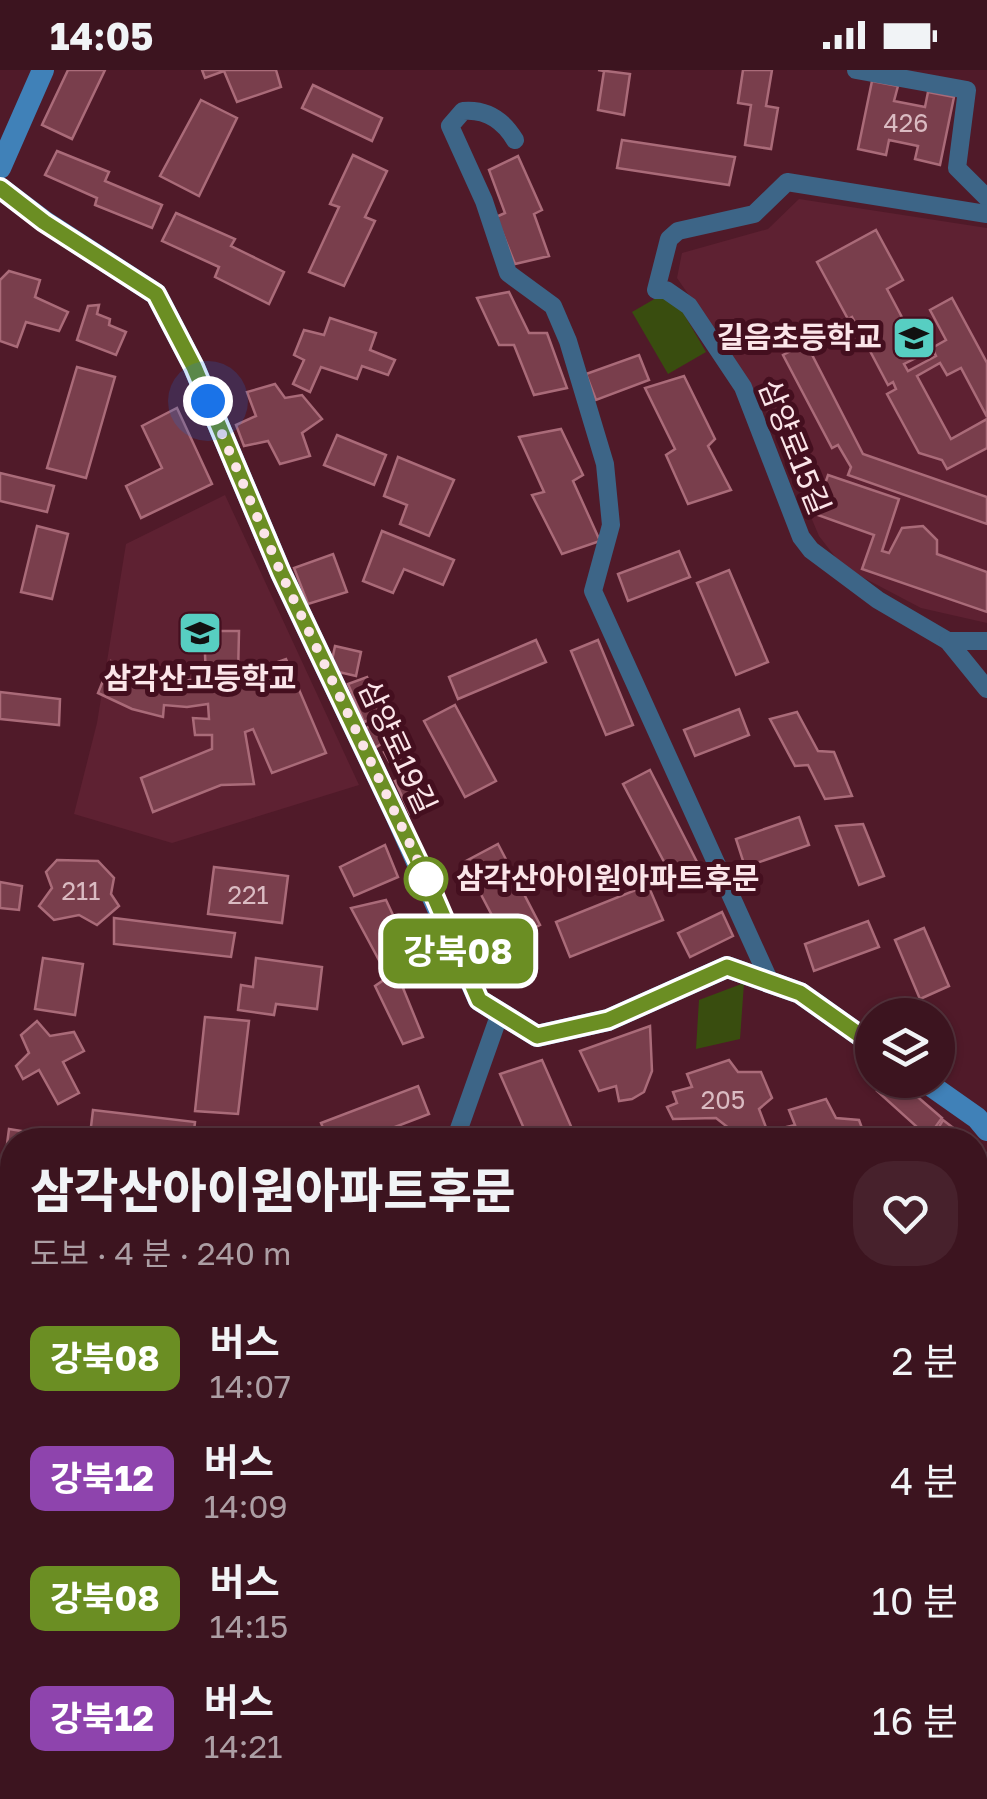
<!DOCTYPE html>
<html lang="ko">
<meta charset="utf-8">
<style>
:root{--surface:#3c141f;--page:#47212c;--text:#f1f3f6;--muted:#ac9ea4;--line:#55333d}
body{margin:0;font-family:"Golos Text","Noto Sans KR",sans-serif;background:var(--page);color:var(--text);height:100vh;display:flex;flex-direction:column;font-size:38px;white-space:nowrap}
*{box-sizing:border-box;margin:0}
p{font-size:32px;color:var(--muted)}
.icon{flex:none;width:55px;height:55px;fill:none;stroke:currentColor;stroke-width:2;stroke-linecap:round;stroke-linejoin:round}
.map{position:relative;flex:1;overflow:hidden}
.sheet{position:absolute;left:0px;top:1058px;width:988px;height:672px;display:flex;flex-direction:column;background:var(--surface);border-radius:40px 40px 0 0;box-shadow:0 2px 8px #0004,0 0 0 2px var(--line)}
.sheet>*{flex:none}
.badge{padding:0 20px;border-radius:15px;font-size:35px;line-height:65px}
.fabs{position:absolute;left:855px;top:928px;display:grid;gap:20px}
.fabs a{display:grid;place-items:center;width:100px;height:100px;border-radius:50%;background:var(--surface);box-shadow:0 2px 8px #0004,0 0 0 2px var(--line);font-size:50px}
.you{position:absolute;width:50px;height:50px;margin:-25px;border:8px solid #fff;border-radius:50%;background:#1a73e8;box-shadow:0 0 0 15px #1a73e833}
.map>.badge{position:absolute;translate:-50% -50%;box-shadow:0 0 0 5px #fff}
.round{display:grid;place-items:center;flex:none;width:105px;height:105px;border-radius:40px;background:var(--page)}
.headline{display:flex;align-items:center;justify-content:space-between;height:170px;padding:0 30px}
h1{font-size:48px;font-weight:800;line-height:75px}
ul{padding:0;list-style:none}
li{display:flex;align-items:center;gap:30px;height:120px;padding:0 30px}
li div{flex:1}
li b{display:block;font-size:38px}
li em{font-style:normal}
li .badge{min-width:110px;font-weight:700;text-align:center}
.status{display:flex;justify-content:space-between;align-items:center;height:70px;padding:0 50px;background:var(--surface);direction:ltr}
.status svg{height:28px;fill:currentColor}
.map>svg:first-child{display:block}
.built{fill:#5e2132}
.green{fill:#394d0f}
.building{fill:#793e4c;stroke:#aa6b79;stroke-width:2.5}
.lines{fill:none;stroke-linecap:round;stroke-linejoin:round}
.street{stroke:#3d6587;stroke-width:18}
.secondary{stroke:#4081b8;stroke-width:22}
.line-casing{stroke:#fff;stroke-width:22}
.line{stroke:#6b8e23;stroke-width:15}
.walk{stroke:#fbe5e9;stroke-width:10;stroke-dasharray:0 18}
.stop-dot{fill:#fff;stroke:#6b8e23;stroke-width:5}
.labels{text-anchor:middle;stroke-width:10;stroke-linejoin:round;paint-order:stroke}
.number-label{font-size:25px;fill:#dabbc2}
.poi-label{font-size:30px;font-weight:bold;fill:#fbe5e9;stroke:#440f1f;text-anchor:end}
.street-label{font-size:30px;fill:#fbe5e9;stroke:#440f1f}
.stop-label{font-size:30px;font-weight:bold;fill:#fbe5e9;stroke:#440f1f;text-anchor:start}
</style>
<div class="status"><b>14:05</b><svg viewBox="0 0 49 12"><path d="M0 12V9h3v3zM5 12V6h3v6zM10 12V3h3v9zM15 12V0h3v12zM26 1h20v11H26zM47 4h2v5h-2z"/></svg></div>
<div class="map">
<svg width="987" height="1729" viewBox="0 0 987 1729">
<rect width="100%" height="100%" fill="#501a29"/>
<!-- built -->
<g class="built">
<path d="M 799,129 L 987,158 L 987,553 L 921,538 L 843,497 L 819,466 L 761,329 L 677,208 L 682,183 L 768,159 Z"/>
<path d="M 225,425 L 359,715 L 172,773 L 74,744 L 97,653 L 126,474 Z"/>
</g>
<!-- green -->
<g class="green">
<path d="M 670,220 L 706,282 L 668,304 L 632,242 Z"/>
<path d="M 744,913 L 740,969 L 696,979 L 699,930 Z"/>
</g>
<!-- building -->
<g class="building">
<path d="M 68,0 L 105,0 L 72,69 L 42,55 Z"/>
<path d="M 202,0 L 276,0 L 281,17 L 237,32 L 224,1 L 205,8 Z"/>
<path d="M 598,0 L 630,4 L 624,45 L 598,40 L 604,1 Z"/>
<path d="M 743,0 L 772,0 L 766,36 L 778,38 L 771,79 L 745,75 L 751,35 L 738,33 Z"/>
<path d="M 872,11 L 898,16 L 894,31 L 925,37 L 928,22 L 954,27 L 940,95 L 915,89 L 918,76 L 889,70 L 886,85 L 858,79 Z"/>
<path d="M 313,15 L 382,48 L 372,71 L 302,38 Z"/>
<path d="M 201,30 L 237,48 L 199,126 L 160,106 Z"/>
<path d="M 622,70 L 735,87 L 729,115 L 617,98 Z"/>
<path d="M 57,81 L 109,102 L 105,111 L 162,135 L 152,158 L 95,135 L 97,128 L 45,105 Z"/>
<path d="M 353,85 L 387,101 L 365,147 L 375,151 L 344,216 L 309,202 L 339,137 L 330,134 Z"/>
<path d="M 518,86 L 542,140 L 534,144 L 549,186 L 515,194 L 496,147 L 505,143 L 489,100 Z"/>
<path d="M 176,143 L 235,169 L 231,176 L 284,202 L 269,234 L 215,207 L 219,197 L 162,171 Z"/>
<path d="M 876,160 L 903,210 L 887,219 L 922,285 L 904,294 L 908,301 L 936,286 L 932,278 L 946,270 L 930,240 L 952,228 L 987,293 L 987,347 L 961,298 L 947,305 L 940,293 L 917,306 L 951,369 L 987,349 L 987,378 L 947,399 L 942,390 L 919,383 L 887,324 L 896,319 L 893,312 L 888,315 L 852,247 L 848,249 L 817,192 Z"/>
<path d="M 9,201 L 40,210 L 35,227 L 68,242 L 59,261 L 26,252 L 17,277 L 0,271 L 0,210 Z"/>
<path d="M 509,222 L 529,263 L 547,263 L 567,318 L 534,325 L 514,275 L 499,275 L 477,228 Z"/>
<path d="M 99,235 L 97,244 L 110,249 L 109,255 L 126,262 L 116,285 L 77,270 L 88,236 Z"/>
<path d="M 330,248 L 376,263 L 370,280 L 395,290 L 388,305 L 362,296 L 357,309 L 321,297 L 310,322 L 293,314 L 304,290 L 294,285 L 304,260 L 324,265 Z"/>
<path d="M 806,273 L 863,384 L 987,427 L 987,454 L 848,405 L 851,397 L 838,375 L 832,378 L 783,285 Z"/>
<path d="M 639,285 L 649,310 L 596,330 L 586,304 Z"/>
<path d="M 77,297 L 115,307 L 86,408 L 47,398 Z"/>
<path d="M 684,306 L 715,369 L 708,376 L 731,420 L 688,434 L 666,385 L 675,379 L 645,318 Z"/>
<path d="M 275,314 L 285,328 L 302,325 L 322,349 L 302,363 L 310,386 L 280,394 L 268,371 L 244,376 L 236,355 L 256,346 L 247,322 Z"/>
<path d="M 177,338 L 212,414 L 141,448 L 126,416 L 162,398 L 142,356 Z"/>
<path d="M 561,359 L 583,405 L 573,411 L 600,471 L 562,484 L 532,425 L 544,422 L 519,367 Z"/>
<path d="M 337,365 L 386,385 L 374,415 L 324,395 Z"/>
<path d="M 398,387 L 454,410 L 429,466 L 400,454 L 407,435 L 384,426 Z"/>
<path d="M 0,403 L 54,416 L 47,442 L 0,431 Z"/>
<path d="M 828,405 L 899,429 L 882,481 L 889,483 L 902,458 L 923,456 L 937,470 L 937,484 L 987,502 L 987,542 L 862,499 L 874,465 L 815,444 Z"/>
<path d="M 37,456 L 68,464 L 52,529 L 21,522 Z"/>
<path d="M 382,461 L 454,490 L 443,515 L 404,499 L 393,523 L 363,511 Z"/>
<path d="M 679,481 L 690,507 L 628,531 L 618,504 Z"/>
<path d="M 333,484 L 347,522 L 308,534 L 294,498 Z"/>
<path d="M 729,500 L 768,592 L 736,605 L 697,513 Z"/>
<path d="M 204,561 L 239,561 L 238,606 L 286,589 L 326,683 L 272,703 L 253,659 L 245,662 L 254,714 L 221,715 L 153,742 L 141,708 L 212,679 L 212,665 L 195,665 L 193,648 L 209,649 L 208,634 L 187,637 L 164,635 L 163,647 L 132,639 L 98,623 L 111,591 L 151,605 L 182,611 L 206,608 Z"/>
<path d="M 536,570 L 546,592 L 458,629 L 449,607 Z"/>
<path d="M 598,570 L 633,655 L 606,665 L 571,581 Z"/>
<path d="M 335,576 L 361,582 L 356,606 L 330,600 Z"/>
<path d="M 367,607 L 383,644 L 364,652 L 348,614 Z"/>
<path d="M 0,622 L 60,629 L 59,655 L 0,649 Z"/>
<path d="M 455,635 L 496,711 L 465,727 L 424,651 Z"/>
<path d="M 739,639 L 749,665 L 695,686 L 684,660 Z"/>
<path d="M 797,642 L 818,681 L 834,682 L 852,726 L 825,729 L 808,695 L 795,696 L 770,649 Z"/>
<path d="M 383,649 L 394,666 L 373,679 L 361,661 Z"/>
<path d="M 401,673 L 412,695 L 396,704 L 384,682 Z"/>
<path d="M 650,700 L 697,792 L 671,805 L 623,714 Z"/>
<path d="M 418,704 L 432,736 L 410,744 L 395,711 Z"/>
<path d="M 799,747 L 809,775 L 745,797 L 736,769 Z"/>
<path d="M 863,754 L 884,806 L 859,815 L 836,756 Z"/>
<path d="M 498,774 L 540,855 L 506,872 L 464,792 Z"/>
<path d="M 385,775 L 398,807 L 354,826 L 340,797 Z"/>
<path d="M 57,790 L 98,791 L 114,808 L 111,824 L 119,836 L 97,855 L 79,845 L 54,850 L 39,836 L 52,818 L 46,802 Z"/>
<path d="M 214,797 L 288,806 L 282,853 L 208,844 Z"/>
<path d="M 0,812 L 22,816 L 19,840 L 0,838 Z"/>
<path d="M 648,815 L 663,850 L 570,887 L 556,852 Z"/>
<path d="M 386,830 L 422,907 L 403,918 L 423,967 L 403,974 L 375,916 L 388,907 L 351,838 Z"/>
<path d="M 722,842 L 733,866 L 690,887 L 678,863 Z"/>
<path d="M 114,848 L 235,863 L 231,887 L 114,874 Z"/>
<path d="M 868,851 L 879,877 L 814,901 L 805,874 Z"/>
<path d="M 924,858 L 949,916 L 920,929 L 895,870 Z"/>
<path d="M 43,888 L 83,894 L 75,945 L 35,939 Z"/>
<path d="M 256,888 L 322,897 L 317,939 L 276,934 L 274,945 L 238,940 L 241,915 L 253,917 Z"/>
<path d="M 205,947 L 249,951 L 238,1044 L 195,1041 Z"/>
<path d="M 37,951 L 50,966 L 74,962 L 84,981 L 63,992 L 79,1023 L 58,1034 L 39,1000 L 23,1009 L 16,996 L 29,983 L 21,965 Z"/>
<path d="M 650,956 L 652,1001 L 644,1022 L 632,1029 L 619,1031 L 616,1016 L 599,1021 L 580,981 Z"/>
<path d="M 542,990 L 577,1070 L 529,1070 L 500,1004 Z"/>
<path d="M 729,990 L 738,1002 L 761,1002 L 772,1028 L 759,1039 L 767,1060 L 754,1070 L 744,1070 L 716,1048 L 673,1049 L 667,1037 L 677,1033 L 673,1022 L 692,1017 L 687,1004 Z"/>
<path d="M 887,1010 L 898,1010 L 942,1048 L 928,1067 L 877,1021 Z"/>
<path d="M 418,1016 L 429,1044 L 361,1070 L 328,1070 L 321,1053 Z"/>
<path d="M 826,1029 L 836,1048 L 859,1050 L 866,1069 L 773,1070 L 770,1061 L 795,1055 L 789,1040 Z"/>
<path d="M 93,1040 L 195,1052 L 193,1070 L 127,1070 L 90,1065 Z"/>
<path d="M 943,1050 L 969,1070 L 931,1070 Z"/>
<path d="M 9,1059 L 53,1066 L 53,1070 L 12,1070 L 12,1113 L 2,1112 Z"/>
<path d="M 975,1075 L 987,1084 L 987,1096 L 975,1112 Z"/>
<path d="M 12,1141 L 12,1211 L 0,1206 L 0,1175 Z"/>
<path d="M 975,1163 L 987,1167 L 987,1183 L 975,1205 Z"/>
<path d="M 987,1276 L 987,1332 L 975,1327 L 975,1300 Z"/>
<path d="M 0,1284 L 12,1291 L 12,1309 L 6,1317 L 0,1313 Z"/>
<path d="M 11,1352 L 12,1353 L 12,1383 L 0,1376 Z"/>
<path d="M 976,1374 L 987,1379 L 987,1452 L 975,1447 L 975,1426 L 981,1412 L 975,1409 Z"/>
<path d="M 0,1382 L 12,1391 L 12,1420 L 0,1410 Z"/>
<path d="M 12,1501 L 12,1547 L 0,1539 L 0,1512 L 8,1516 Z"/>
<path d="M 340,1718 L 366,1718 L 389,1729 L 363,1729 Z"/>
<path d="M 374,1718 L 400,1718 L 396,1727 Z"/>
<path d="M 405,1718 L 422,1718 L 440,1725 L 438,1729 L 402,1729 Z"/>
<path d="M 547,1718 L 637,1718 L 666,1728 L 578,1729 L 561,1723 L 556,1729 L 544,1725 Z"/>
<path d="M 682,1718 L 712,1718 L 708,1727 Z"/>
<path d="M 866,1718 L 895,1718 L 890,1729 L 860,1729 Z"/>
</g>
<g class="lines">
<!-- street -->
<g class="street">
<path d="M 856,0 L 967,20 L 957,98 L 987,128"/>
<path d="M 515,70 C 503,50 486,39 463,41 L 450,56 L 484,131 L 508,203 L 553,236 L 568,271 L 605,394 L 611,455 L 593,521 L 770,912"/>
<path d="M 987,144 L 787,112 L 754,144 L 678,161 L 669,169 L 656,220 L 666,220 L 689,236 L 743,317 L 801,467 L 811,480 L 878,530 L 948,571 L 987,619"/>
<path d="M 948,571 L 987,571"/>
<path d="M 455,1070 L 500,943"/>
<path d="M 0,1328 L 12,1338"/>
<path d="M 0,1419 L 12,1430"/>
<path d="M 975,1631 L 987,1637"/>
<path d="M 434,1718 L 464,1729"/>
<path d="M 0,1726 L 5,1729"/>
<path d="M 170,1729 L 175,1718"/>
<path d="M 231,1729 L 234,1718"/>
</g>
<!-- secondary -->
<g class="secondary">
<path d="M 0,98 L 43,0"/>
<path d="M 0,118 L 45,152 L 156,224 L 194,297 L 281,503 L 396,745 L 479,930 L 537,966 L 608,950 L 727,897 L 800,923 L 872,974"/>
<path d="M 923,1010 L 977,1048 L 987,1060"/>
<path d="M 975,1248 L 987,1221"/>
<path d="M 0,1276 L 12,1280"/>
<path d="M 0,1553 L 12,1562"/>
<path d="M 309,1718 L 334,1729"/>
<path d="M 814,1729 L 815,1718"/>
</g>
</g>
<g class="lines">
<defs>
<path id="line" d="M 0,118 L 44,152 L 156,224 L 194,297 L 281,503 L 429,814 L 479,930 L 537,966 L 608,950 L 727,897 L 800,923 L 872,974"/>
</defs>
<!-- line casing -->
<use href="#line" class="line-casing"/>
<!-- line -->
<use href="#line" class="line"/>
<!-- walk -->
<path class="walk" d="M 208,331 L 281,503 L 429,814 L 426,809"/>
</g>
<!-- icons -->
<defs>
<symbol id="school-square" viewBox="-11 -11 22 22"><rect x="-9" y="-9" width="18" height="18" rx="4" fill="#57cec2" stroke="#440f1f"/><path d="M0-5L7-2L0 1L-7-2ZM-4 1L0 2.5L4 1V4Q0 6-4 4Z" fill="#111"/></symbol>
</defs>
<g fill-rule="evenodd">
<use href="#school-square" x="889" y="243" width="50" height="50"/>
<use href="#school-square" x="175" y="538" width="50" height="50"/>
</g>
<!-- markers -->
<circle class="stop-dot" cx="426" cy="809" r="20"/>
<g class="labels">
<!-- number labels -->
<g class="number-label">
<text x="906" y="62">426</text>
<text x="81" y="830">211</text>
<text x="248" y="834">221</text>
<text x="723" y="1039">205</text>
</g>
<!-- poi labels -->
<g class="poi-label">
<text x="882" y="278">길음초등학교</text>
<text x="200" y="619" text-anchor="middle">삼각산고등학교</text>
</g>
<!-- street labels -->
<g class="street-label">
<text transform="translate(794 377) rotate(68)" y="10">삼양로15길</text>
<text transform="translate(397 677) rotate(65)" y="10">삼양로19길</text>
</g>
<!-- stop labels -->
<g class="stop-label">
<text x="456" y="819">삼각산아이원아파트후문</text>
</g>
</g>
</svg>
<div class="fabs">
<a><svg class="icon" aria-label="layers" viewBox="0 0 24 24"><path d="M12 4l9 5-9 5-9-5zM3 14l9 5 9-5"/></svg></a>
</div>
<div class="you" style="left:208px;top:331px"></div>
<b class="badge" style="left:458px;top:881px;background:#6b8e23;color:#fff">강북08</b>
<section class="sheet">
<div class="headline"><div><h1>삼각산아이원아파트후문</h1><p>도보 · 4 분 · 240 m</p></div><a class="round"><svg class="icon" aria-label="heart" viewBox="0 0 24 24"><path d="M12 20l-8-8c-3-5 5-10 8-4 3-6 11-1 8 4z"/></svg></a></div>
<ul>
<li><span class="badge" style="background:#6b8e23;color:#fff">강북08</span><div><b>버스</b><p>14:07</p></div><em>2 분</em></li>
<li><span class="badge" style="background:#8e44ad;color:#fff">강북12</span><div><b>버스</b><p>14:09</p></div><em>4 분</em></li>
<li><span class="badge" style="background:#6b8e23;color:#fff">강북08</span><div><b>버스</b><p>14:15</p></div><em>10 분</em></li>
<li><span class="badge" style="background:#8e44ad;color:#fff">강북12</span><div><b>버스</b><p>14:21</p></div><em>16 분</em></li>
</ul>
</section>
</div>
